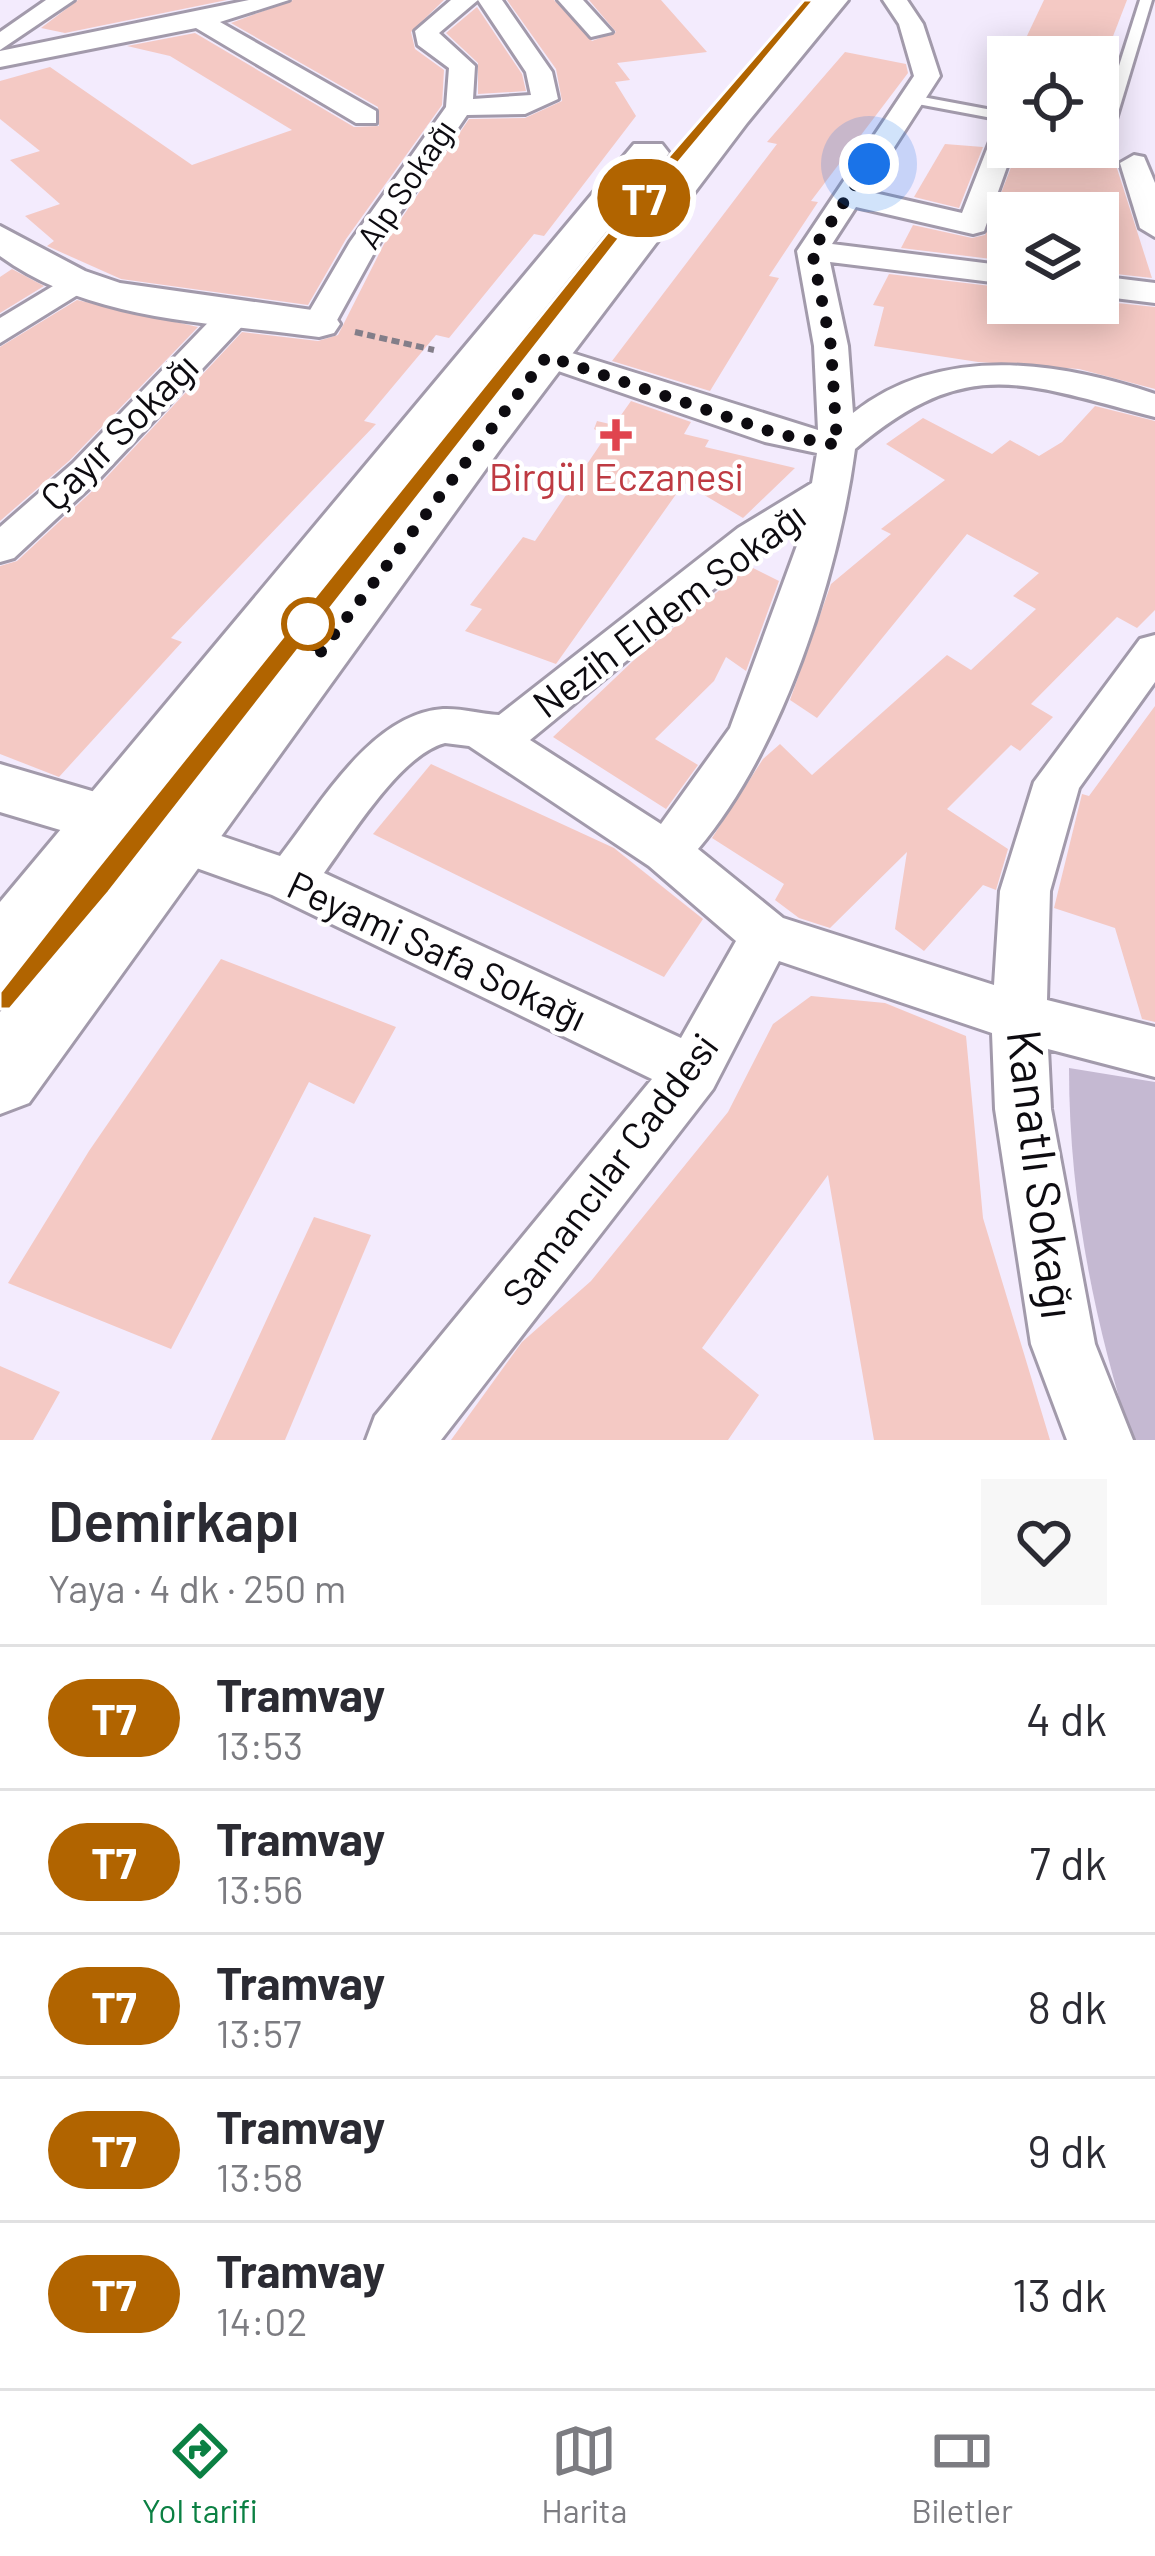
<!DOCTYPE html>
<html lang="tr">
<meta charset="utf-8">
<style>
:root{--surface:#fff;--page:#f7f7f7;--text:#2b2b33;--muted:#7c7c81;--line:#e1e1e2;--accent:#0b8043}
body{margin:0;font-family:Barlow,sans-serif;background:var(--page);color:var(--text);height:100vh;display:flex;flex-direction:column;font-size:45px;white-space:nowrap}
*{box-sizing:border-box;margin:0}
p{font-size:39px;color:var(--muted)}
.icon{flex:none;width:66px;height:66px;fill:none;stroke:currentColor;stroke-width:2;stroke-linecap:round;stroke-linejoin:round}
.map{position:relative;height:1440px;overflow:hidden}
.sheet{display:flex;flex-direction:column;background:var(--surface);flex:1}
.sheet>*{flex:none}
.badge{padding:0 24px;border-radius:39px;font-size:42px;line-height:78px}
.tools{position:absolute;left:987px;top:36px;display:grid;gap:24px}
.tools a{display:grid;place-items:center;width:132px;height:132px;border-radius:0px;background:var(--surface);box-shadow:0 6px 30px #0003;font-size:60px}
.you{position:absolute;width:60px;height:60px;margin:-30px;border:9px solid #fff;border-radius:50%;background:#1a73e8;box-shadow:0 0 0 18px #1a73e833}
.map>.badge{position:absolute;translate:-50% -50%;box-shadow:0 0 0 6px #fff}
.round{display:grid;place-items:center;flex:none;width:126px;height:126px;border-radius:0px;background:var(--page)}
.head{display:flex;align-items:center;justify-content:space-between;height:204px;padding:0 48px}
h1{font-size:57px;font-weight:600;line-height:90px}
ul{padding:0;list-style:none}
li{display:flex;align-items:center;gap:36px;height:144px;padding:0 48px;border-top:3px solid var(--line)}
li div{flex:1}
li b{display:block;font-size:45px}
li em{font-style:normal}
li .badge{min-width:132px;font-weight:700;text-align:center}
.dock{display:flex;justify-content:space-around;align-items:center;height:168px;border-top:3px solid var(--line);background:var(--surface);font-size:33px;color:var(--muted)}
.dock a{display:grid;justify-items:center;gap:6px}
.dock .on{color:var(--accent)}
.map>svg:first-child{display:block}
.green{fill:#c5b9d2}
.building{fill:#f4c9c4}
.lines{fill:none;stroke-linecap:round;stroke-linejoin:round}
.service-casing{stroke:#a29aab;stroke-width:6}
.minor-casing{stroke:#a29aab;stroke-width:6}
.tertiary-casing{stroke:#a29aab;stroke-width:6}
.primary-casing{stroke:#a29aab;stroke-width:6}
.path{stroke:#837e89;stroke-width:6;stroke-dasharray:8 4.5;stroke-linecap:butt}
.service{fill:#fff;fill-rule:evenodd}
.minor{fill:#fff;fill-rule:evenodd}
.tertiary{fill:#fff;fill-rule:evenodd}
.primary{fill:#fff;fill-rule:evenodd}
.line{fill:#b16400;stroke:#fff;stroke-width:3}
.walk{stroke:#0d0b10;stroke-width:12;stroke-dasharray:0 21.6}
.health-dot{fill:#e0444e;stroke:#fff;stroke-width:4.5}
.stop-dot{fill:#fff;stroke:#b16400;stroke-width:6}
.labels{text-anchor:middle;stroke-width:9;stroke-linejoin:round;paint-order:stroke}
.far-street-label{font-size:33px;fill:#0d0b10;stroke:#fff}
.street-label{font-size:39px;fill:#0d0b10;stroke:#fff}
.health-label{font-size:39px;fill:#be3a42;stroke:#fff}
.near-street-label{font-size:48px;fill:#0d0b10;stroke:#fff}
</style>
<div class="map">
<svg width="1155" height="1440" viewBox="0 0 1155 1440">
<rect width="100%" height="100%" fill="#f3ebfd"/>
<!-- green -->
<path class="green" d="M 1069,1068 L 1155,1082 L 1155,1440 L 1132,1440 C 1093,1318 1069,1196 1069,1068 Z"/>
<!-- building -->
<g class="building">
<path d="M 78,0 L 227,0 L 65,33 L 41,28 Z"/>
<path d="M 293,0 L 444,0 L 411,32 L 415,49 L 444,70 L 442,105 L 346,239 L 308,305 L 121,279 L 47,246 L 54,241 L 25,216 L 60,204 L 10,160 L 40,151 L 0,119 L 0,81 L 50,67 L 192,165 L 292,130 L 170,56 L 127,46 L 195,33 L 354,127 L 379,126 L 378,107 L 231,23 Z"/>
<path d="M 507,0 L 554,0 L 592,41 L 616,32 L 589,0 L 661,0 L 707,52 L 617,63 L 630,80 L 615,82 L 636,116 L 544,236 L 534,234 L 449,338 L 436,335 L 364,421 L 376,424 L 171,638 L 182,642 L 59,777 L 0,754 L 0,566 L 17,561 L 102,482 L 242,332 L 318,341 L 338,335 L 384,244 L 469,119 L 525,118 L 562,101 L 556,69 Z"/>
<path d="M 1044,0 L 1127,0 L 1105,57 L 1017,57 Z"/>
<path d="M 477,7 L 522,74 L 526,91 L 478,94 L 478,63 L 446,33 Z"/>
<path d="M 845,52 L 906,64 L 908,73 L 811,201 L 818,202 L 769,276 L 779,278 L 710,391 L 612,361 L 777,144 L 767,142 Z"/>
<path d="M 945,144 L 983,147 L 959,208 L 914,197 Z"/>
<path d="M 1102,145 L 1106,155 L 1113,156 L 1152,278 L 1098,272 L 1098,213 L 1008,213 L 1008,261 L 901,248 L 913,225 L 972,238 L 985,235 L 1018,149 L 1098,155 Z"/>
<path d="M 12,269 L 44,286 L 0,313 L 0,277 Z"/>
<path d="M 889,274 L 1008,288 L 1008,303 L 1098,301 L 1155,307 L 1155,389 L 1079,369 L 978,362 L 874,346 L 884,307 L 873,305 Z"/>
<path d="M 77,300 L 198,327 L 70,460 L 0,521 L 0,347 Z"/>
<path d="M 631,401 L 691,422 L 684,434 L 709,440 L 705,447 L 795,468 L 743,518 L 684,483 L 556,664 L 465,631 L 482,609 L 470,605 L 523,537 L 535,541 L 606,436 L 594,429 L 597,421 L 614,425 Z"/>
<path d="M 1095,406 L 1155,421 L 1155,610 L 1137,628 L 1117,617 L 1031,704 L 1053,717 L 1020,751 L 1011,745 L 947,809 L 1008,849 L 996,890 L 983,885 L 924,951 L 895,929 L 907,852 L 830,928 L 799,918 L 775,900 L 784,884 L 712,838 L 763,759 L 780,744 L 812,775 L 947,655 L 971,670 L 1036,609 L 1013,596 L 1039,573 L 967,534 L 817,718 L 790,700 L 831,584 L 891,534 L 881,529 L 945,480 L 886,444 L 923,418 L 992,454 L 1010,440 L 1039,456 L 1062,442 Z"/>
<path d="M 749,566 L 779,581 L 746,671 L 726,657 L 714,681 L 655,739 L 698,765 L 666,809 L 553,737 L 634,660 Z"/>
<path d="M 1155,706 L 1155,1022 L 1142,1019 L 1115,928 L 1054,908 L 1082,794 L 1089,796 Z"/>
<path d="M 431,764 L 614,848 L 703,919 L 664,977 L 373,834 Z"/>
<path d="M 221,959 L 396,1027 L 354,1104 L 309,1082 L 171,1349 L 8,1283 L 89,1151 Z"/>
<path d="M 811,996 L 885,1003 L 966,1036 L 983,1218 L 1050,1440 L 874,1440 L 828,1175 L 702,1348 L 759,1395 L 728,1440 L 451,1440 L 522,1342 L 591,1281 L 728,1112 L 773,1024 Z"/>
<path d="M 314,1217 L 371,1235 L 285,1440 L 211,1440 Z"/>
<path d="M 0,1366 L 60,1392 L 33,1440 L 0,1440 Z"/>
</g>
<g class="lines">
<defs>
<g id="service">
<path d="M 1140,0 L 1152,0 L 1114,126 L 1098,132 Z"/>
<path d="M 912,95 L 1008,113 L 1008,121 L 907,102 L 905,99 Z"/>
</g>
<g id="minor">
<path d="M 46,0 L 74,0 L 0,50 L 0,32 Z"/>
<path d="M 249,0 L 289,0 L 220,22 L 376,111 L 376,123 L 356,123 L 196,28 L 0,67 L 0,51 Z"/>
<path d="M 451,0 L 478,0 L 439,33 L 475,66 L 473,99 L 531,95 L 526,72 L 478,0 L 502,0 L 552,72 L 558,99 L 525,114 L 467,115 L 380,242 L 331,331 L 307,331 L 302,324 L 350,242 L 446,107 L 449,68 L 418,45 L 415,31 Z"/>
<path d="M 558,0 L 583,0 L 612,32 L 591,37 Z"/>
<path d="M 883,0 L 907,0 L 923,24 L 940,76 L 866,191 L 962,213 L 991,139 L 1008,138 L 1008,147 L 1014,147 L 984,231 L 973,234 L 856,207 L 832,244 L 1008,266 L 1008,284 L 830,262 L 848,346 L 853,413 C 940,344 1057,361 1155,394 L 1155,417 C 1024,384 969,353 855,449 C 838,577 782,750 698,849 L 783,918 L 994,985 L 1000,891 L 1034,782 L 1140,639 L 1155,635 L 1155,682 L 1079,788 L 1050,891 L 1047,1000 L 1155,1027 L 1155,1077 L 1048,1049 L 1051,1109 L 1095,1344 L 1133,1440 L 1067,1440 L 1031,1344 L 995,1109 L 992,1033 L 779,961 L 713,1089 L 441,1440 L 366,1440 L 375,1416 L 652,1079 L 272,895 L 160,855 L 153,841 L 160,827 L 177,821 L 280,856 C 320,805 371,714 443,709 C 462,708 480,714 499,715 L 738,528 L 812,483 L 817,453 L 765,442 L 535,363 L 530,356 L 547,346 L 559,349 L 818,430 L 814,346 L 797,251 L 914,76 L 899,24 ZM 806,521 L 730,728 L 661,824 L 530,740 L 766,546 ZM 445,743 L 469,746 L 649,866 L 736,941 L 681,1038 L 324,873 C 350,837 401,754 445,743 Z"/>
<path d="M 1134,155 L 1144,157 L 1155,183 L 1155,237 L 1140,228 L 1120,163 Z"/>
<path d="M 73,274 L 89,284 L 84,291 L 0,343 L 0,318 Z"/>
<path d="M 1098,276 L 1155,283 L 1155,303 L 1098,296 Z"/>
<path d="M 236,303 L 252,313 L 248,320 L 99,479 L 14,558 L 0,562 L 0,527 L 73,463 L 224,306 Z"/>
</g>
<g id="tertiary">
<path d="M 0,226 L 85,271 L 120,283 L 319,311 L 334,315 L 340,324 L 334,333 L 319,337 C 212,322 90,322 0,256 Z"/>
<path d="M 0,764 L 136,804 L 144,821 L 136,838 L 114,846 L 0,812 Z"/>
</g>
<path id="primary" d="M 813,0 L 848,0 L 747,123 L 501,448 L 29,1103 L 0,1114 L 0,1012 L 22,985 L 0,992 L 0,902 L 634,144 L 662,144 L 669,153 L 662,162 L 376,520 L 110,873 C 341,580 567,281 813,0 Z"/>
</defs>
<!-- service casing -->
<use href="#service" class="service-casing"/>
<!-- minor casing -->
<use href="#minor" class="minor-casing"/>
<!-- tertiary casing -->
<use href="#tertiary" class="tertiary-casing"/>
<!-- primary casing -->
<use href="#primary" class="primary-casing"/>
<!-- path -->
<path class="path" d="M 355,332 L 434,350"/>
<!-- service -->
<use href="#service" class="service"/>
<!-- minor -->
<use href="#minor" class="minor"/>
<!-- tertiary -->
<use href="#tertiary" class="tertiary"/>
<!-- primary -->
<use href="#primary" class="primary"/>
</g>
<!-- line -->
<path class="line" d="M 804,0 L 814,0 L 679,162 L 109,892 L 10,1009 L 0,1009 L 0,992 L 90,877 L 669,156 Z"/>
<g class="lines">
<!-- walk -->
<path class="walk" d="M 308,624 L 316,658 L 547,356 L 778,434 L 837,445 L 831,346 L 812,251 L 869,164"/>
</g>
<!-- markers -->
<path class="health-dot" d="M610 417h12v12h12v12h-12v12h-12v-12h-12v-12h12z"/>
<circle class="stop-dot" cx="308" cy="624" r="24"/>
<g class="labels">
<!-- far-street labels -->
<g class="far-street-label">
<text transform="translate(406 184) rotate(-56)" y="12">Alp Sokağı</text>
</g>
<!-- street labels -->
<g class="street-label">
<text transform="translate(119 432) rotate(-45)" y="14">Çayır Sokağı</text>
<text transform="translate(669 610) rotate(-37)" y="14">Nezih Eldem Sokağı</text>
<text transform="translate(437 951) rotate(25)" y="14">Peyami Safa Sokağı</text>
<text transform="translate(610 1170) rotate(-53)" y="14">Samancılar Caddesi</text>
</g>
<!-- health labels -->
<g class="health-label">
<text x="616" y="491">Birgül Eczanesi</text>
</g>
<!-- near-street labels -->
<g class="near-street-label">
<text transform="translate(1041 1174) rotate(83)" y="17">Kanatlı Sokağı</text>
</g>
</g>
</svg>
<div class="tools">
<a><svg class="icon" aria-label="locate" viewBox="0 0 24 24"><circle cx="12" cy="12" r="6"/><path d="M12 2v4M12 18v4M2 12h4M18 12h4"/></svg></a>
<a><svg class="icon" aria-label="layers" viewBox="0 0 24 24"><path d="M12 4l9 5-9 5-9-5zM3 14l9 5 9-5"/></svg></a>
</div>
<div class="you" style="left:869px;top:164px"></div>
<b class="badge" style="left:644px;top:198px;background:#b16400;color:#fff">T7</b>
</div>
<section class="sheet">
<div class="head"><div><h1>Demirkapı</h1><p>Yaya · 4 dk · 250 m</p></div><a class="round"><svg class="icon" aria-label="heart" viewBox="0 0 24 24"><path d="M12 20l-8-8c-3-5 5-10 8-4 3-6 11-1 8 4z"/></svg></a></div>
<ul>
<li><span class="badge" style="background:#b16400;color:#fff">T7</span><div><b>Tramvay</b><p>13:53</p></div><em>4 dk</em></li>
<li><span class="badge" style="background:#b16400;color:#fff">T7</span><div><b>Tramvay</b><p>13:56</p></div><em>7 dk</em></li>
<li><span class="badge" style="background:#b16400;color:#fff">T7</span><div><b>Tramvay</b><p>13:57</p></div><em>8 dk</em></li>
<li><span class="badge" style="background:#b16400;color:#fff">T7</span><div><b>Tramvay</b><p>13:58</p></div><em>9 dk</em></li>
<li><span class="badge" style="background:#b16400;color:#fff">T7</span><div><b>Tramvay</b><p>14:02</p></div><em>13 dk</em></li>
</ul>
</section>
<nav class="dock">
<a class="on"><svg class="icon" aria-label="directions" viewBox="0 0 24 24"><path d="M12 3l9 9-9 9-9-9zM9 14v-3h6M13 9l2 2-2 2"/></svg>Yol tarifi</a>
<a><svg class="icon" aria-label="map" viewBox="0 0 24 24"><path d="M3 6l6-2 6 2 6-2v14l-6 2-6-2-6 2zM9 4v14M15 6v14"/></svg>Harita</a>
<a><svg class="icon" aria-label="tickets" viewBox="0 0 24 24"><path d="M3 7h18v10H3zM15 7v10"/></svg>Biletler</a>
</nav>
